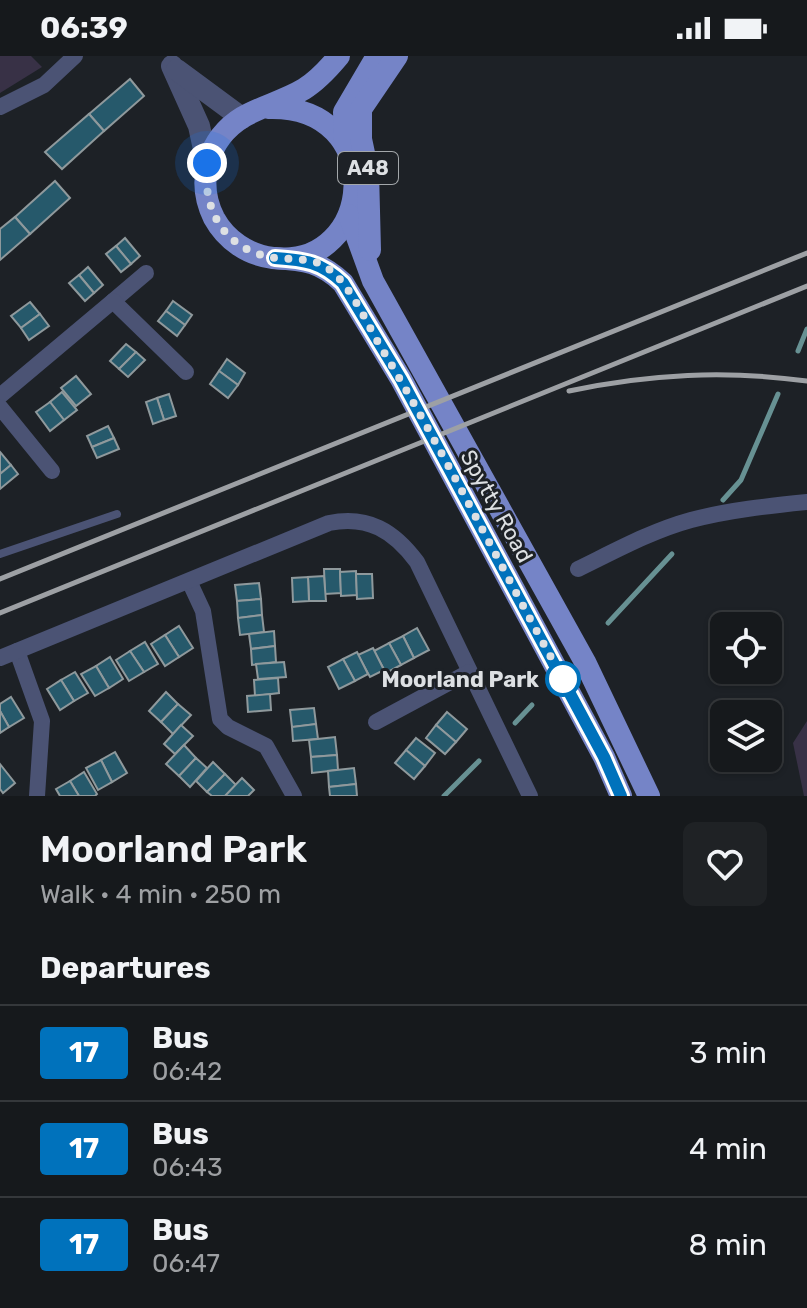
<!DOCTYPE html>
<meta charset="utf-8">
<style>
:root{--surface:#16191c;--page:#1f2225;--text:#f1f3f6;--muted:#9ea0a3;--line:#35383b}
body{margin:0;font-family:Rubik,sans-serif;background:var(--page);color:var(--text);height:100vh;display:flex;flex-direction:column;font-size:30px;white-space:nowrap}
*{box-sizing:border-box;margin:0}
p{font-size:26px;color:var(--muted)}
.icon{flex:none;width:44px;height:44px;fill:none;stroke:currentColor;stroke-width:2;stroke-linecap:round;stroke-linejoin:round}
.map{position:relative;height:740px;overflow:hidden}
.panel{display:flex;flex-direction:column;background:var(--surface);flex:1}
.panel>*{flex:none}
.badge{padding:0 16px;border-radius:6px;font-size:28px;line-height:52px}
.tools{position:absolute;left:710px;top:556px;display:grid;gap:16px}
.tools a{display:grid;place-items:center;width:72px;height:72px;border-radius:12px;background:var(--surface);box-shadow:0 2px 6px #0004,0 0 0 2px var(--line);font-size:40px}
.you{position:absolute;width:40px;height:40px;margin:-20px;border:6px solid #fff;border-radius:50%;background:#1a73e8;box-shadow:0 0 0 12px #1a73e833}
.map>.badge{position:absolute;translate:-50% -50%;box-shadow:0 0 0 4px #fff}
h2{padding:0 40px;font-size:30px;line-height:72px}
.round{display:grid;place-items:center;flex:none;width:84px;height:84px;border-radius:12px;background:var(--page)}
.head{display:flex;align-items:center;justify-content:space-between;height:136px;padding:0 40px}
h1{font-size:38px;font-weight:600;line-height:60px}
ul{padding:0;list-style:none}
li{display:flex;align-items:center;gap:24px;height:96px;padding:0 40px;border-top:2px solid var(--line)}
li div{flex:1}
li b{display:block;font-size:30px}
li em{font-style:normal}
li .badge{min-width:88px;font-weight:700;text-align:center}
.status{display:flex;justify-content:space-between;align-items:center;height:56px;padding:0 40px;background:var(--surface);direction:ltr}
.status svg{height:22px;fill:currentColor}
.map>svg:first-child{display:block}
.green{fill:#383146}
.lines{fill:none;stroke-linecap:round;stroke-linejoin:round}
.stream{stroke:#679193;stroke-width:5}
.building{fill:#26596b;stroke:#8f999c;stroke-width:2}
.service{stroke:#4b5374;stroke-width:8}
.minor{stroke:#4b5374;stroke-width:16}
.tertiary{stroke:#4b5374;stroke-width:22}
.primary{stroke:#7584c7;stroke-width:22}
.rail{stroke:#9da0a4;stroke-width:5}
.line-casing{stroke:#fff;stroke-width:18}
.line{stroke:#0072bc;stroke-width:12}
.walk{stroke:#dde0e3;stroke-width:8;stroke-dasharray:0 14.4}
.stop-dot{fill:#fff;stroke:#0072bc;stroke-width:4}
.labels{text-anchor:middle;stroke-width:6;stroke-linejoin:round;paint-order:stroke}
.shield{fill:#1d2126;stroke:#a3a7aa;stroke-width:2}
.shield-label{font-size:20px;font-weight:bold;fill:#dde0e3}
.street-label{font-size:22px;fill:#dde0e3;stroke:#1d2126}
.stop-label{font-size:22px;font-weight:bold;fill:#dde0e3;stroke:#1d2126;text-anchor:end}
</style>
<div class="status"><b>06:39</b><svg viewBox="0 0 49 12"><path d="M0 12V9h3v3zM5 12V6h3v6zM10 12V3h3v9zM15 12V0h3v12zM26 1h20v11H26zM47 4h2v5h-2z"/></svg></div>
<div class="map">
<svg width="807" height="740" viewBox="0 0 807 740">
<rect width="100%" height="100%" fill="#1d2126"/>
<!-- green -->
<g class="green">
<path d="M 0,0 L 31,0 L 42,11 L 0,37 Z"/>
<path d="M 807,665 L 807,740 L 804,740 L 793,687 Z"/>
</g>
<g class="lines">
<!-- stream -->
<g class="stream">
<path d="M 798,295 L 807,273"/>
<path d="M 723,444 L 741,424 L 778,338"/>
<path d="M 608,567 L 672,498"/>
<path d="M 515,667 L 532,649"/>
<path d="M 444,740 L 479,705"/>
</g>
</g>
<!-- building -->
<g class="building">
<path d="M 130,23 L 144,40 L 104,75 L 89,58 Z"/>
<path d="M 89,58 L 104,75 L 62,113 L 45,96 Z"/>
<path d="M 55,125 L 70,142 L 30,178 L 15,161 Z"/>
<path d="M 15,161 L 30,178 L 0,204 L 0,173 Z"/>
<path d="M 125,182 L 140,200 L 131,208 L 116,190 Z"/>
<path d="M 116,190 L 131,208 L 121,216 L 106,198 Z"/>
<path d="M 88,211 L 103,229 L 94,237 L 79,219 Z"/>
<path d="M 79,219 L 94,237 L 85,245 L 69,227 Z"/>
<path d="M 173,245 L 192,259 L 185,269 L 166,255 Z"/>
<path d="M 30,246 L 40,258 L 21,272 L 11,260 Z"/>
<path d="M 166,255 L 185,269 L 177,280 L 158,265 Z"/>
<path d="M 40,258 L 49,270 L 29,284 L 21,272 Z"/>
<path d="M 126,288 L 136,296 L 119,313 L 110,305 Z"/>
<path d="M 136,296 L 145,304 L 128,321 L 119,313 Z"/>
<path d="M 227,303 L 245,317 L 238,329 L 219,315 Z"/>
<path d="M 219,315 L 238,329 L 228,342 L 210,328 Z"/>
<path d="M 76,320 L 91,338 L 76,350 L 61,332 Z"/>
<path d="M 62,336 L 77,354 L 64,364 L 50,346 Z"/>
<path d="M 169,338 L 176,360 L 164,364 L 157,342 Z"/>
<path d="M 157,342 L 164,364 L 153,368 L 146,346 Z"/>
<path d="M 50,346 L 64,364 L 50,375 L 36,356 Z"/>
<path d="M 108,370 L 114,382 L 92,391 L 87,380 Z"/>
<path d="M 114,382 L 119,393 L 97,402 L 92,391 Z"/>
<path d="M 0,396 L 11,409 L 0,418 Z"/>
<path d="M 11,409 L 18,418 L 0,433 L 0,418 Z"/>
<path d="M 324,513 L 340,513 L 341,537 L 325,538 Z"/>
<path d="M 356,515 L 357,539 L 341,540 L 340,516 Z"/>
<path d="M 356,518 L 372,518 L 373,542 L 357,543 Z"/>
<path d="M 324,520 L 326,545 L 309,545 L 308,521 Z"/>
<path d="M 308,521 L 309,545 L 293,546 L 292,522 Z"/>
<path d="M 259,527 L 261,543 L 237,545 L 235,529 Z"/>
<path d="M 261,543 L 262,559 L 238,562 L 237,545 Z"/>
<path d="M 262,559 L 264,576 L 240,579 L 238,562 Z"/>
<path d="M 179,570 L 193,592 L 179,601 L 165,579 Z"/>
<path d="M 417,572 L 429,594 L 414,602 L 403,580 Z"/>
<path d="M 274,575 L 275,590 L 251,593 L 249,578 Z"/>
<path d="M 165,579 L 179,601 L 165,610 L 151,588 Z"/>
<path d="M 403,580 L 414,602 L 401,609 L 389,587 Z"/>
<path d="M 145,586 L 158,608 L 144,616 L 130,595 Z"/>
<path d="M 389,587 L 401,609 L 386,617 L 374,595 Z"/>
<path d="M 275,590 L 276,606 L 252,609 L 251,593 Z"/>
<path d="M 373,592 L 384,614 L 370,621 L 358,599 Z"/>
<path d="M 130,595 L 144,616 L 129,625 L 116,604 Z"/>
<path d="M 357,596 L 368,618 L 355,625 L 343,603 Z"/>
<path d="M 110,601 L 123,623 L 109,632 L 96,610 Z"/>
<path d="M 343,603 L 355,625 L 339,633 L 328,611 Z"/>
<path d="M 284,606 L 286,621 L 258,623 L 256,608 Z"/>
<path d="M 96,610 L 109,632 L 95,640 L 81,618 Z"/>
<path d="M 75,616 L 88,637 L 74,645 L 61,624 Z"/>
<path d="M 278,622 L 279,637 L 255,640 L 254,624 Z"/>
<path d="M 61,624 L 74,645 L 60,654 L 47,633 Z"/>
<path d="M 166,636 L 178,648 L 161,666 L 149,655 Z"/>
<path d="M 270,638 L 271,654 L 248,656 L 247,640 Z"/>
<path d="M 11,641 L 24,662 L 9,671 L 0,655 L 0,648 Z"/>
<path d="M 178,648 L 191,659 L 173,678 L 161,666 Z"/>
<path d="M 314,652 L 316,668 L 292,671 L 290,654 Z"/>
<path d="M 0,655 L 9,671 L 0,677 Z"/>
<path d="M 447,656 L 467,673 L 456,686 L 436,669 Z"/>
<path d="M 316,668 L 318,683 L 293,685 L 292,671 Z"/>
<path d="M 181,669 L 193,680 L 175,698 L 164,688 Z"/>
<path d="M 436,669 L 456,686 L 445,698 L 426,682 Z"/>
<path d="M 335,681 L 337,699 L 311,701 L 309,684 Z"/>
<path d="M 416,682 L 435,697 L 425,710 L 406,694 Z"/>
<path d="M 184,689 L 196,702 L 179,720 L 166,708 Z"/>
<path d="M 406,694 L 425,710 L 414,723 L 395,707 Z"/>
<path d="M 115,696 L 127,717 L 112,726 L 101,704 Z"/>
<path d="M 337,699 L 338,714 L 312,717 L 311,701 Z"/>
<path d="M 196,702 L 207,712 L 190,731 L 179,720 Z"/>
<path d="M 101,704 L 112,726 L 98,734 L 86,712 Z"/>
<path d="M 213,706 L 225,718 L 207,736 L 196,725 Z"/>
<path d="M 0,708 L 15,727 L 3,737 L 0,733 Z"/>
<path d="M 354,712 L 356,728 L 329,731 L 328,715 Z"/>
<path d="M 84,716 L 97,738 L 95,740 L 79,740 L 70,725 Z"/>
<path d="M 225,718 L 236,729 L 225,740 L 212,740 L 207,736 Z"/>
<path d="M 242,722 L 254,734 L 248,740 L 225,740 Z"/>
<path d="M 70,725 L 79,740 L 60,740 L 56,733 Z"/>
<path d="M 356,728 L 357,740 L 330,740 L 329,731 Z"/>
</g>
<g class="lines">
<!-- service -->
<path class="service" d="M 0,498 L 117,458"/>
<!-- minor -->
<g class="minor">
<path d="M 0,51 L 44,29 L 75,0"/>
<path d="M 113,245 L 146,217"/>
<path d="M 0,340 L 113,245 L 186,316"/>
<path d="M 0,351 L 52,415"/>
<path d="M 578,513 C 615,495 651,475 691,464 C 729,454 768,450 807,446"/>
<path d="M 190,527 L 203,555 L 220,663 L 228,671 L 266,690 L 294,740"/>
<path d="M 17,595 L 42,665 L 37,740"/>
<path d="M 0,602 L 329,467 C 368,459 394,475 417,506 L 530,740"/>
<path d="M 376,666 L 469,616"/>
</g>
<!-- tertiary -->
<g class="tertiary">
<path d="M 172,10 L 199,70 L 207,107"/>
<path d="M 177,14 L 242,62"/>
</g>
<!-- primary -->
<g class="primary">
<path d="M 268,52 C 390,48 375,214 273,202 C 248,199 226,184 214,162 C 196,126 207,83 243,61 C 262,50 284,45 304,33 C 317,25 329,12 339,0"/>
<path d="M 345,86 L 344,56 L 377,0"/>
<path d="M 349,159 L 373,225 L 585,606 L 649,740"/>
<path d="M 370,194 L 368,116 L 361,83 L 361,53 L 397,0"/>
<path d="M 275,202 C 305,204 321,206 343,227 L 401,323 L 604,701 L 621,740"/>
</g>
<!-- rail -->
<g class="rail">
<path d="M 569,335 C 650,318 725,314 807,325"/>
<path d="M 0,523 L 807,197"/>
<path d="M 0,557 L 807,230"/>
</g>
</g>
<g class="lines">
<defs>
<path id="line" d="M 275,202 C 305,204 321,206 343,227 L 401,323 L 604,701 L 621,740"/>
</defs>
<!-- line casing -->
<use href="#line" class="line-casing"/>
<!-- line -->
<use href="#line" class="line"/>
<!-- walk -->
<path class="walk" d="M 207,107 C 202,155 225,195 276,202 C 294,204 313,201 329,213 C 351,230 365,264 379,288 C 445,397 501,512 563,623"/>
</g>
<!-- markers -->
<circle class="stop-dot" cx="563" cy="623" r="16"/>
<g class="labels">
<!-- shield labels -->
<rect class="shield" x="338" y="96" width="60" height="32" rx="6"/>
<g class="shield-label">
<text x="368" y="119">A48</text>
</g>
<!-- street labels -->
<g class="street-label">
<text transform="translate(497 450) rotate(61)" y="8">Spytty Road</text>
</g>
<!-- stop labels -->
<g class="stop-label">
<text x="539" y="631">Moorland Park</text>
</g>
</g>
</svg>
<div class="tools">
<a><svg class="icon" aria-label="locate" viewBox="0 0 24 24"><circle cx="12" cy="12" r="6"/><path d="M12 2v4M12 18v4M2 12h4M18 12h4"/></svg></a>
<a><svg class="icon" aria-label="layers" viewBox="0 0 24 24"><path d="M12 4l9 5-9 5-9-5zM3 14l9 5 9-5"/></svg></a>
</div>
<div class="you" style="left:207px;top:107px"></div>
</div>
<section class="panel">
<div class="head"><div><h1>Moorland Park</h1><p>Walk · 4 min · 250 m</p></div><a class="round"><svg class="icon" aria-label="heart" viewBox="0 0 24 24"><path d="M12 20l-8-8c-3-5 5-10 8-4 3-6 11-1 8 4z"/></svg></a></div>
<h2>Departures</h2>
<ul>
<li><span class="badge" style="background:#0072bc;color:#fff">17</span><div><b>Bus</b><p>06:42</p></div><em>3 min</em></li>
<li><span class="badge" style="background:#0072bc;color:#fff">17</span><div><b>Bus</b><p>06:43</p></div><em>4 min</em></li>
<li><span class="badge" style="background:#0072bc;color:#fff">17</span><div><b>Bus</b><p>06:47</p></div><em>8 min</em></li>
</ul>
</section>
